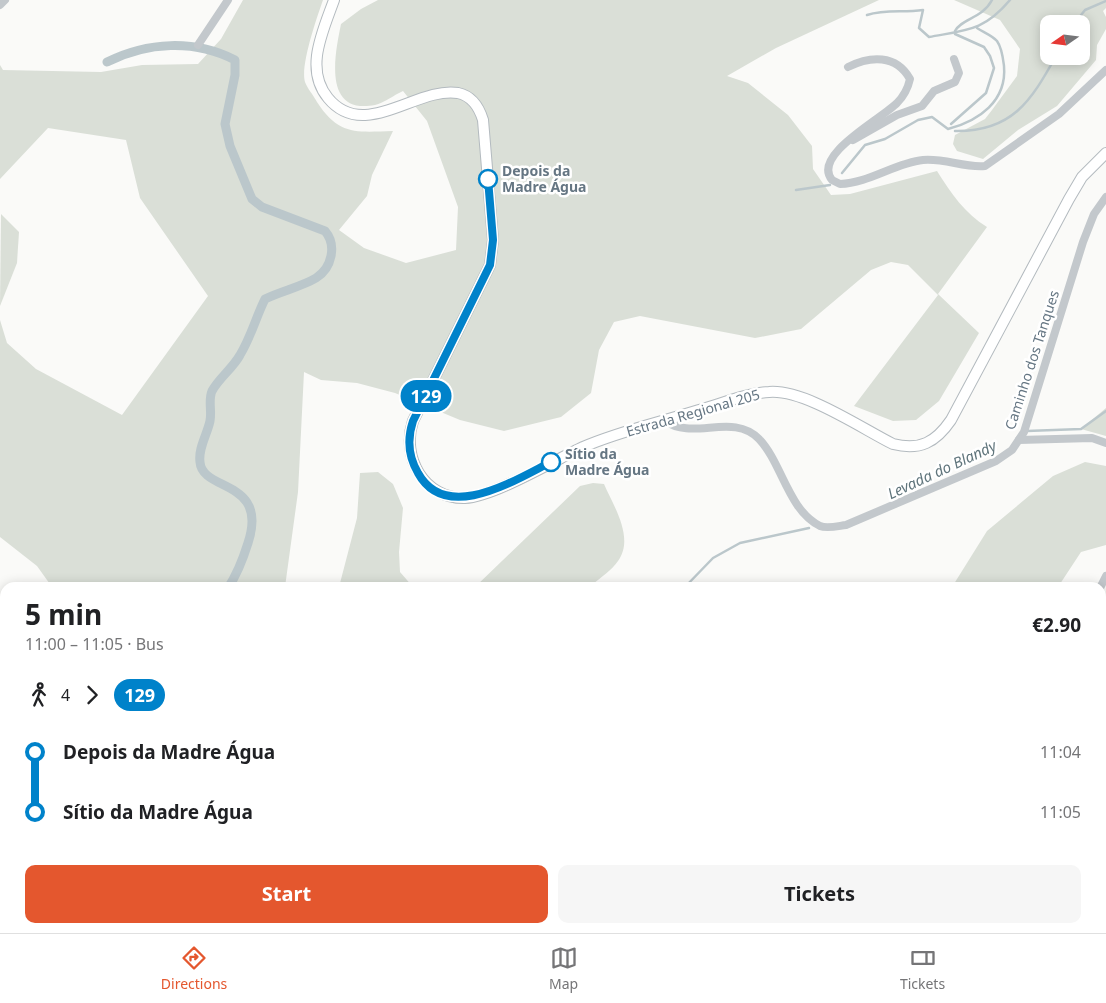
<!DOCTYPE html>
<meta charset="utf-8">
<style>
:root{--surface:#fff;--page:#f6f6f6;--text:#202124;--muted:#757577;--line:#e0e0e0;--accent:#e4572e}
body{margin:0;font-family:"Noto Sans",sans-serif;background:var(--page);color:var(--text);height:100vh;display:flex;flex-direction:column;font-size:19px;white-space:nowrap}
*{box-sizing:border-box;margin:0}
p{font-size:16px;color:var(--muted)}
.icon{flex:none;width:28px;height:28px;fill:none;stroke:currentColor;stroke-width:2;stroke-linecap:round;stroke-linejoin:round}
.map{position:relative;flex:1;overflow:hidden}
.drawer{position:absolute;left:0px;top:582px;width:1106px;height:351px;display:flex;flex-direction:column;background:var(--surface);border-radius:15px 15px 0 0;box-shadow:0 2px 12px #0003}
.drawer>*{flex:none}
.badge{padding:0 10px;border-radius:16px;font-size:18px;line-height:32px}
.needle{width:32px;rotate:256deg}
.buttons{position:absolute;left:1040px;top:15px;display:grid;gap:10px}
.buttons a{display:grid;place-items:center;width:50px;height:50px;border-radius:10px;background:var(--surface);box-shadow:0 2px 12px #0003;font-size:25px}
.map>.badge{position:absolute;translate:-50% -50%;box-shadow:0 0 0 2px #fff}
.legs{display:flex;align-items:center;gap:8px;height:55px;padding:0 25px;font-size:16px}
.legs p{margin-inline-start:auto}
.headline{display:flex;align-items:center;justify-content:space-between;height:85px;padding:0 25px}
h1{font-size:28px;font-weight:700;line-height:38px}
.primary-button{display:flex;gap:10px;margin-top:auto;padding:10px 25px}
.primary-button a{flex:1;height:58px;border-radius:10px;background:var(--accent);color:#fff;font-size:20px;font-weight:700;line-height:58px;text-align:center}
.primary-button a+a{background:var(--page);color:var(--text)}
ul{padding:0 25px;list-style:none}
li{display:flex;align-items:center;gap:18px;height:60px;font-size:19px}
li i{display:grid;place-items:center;width:8px;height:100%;margin:0 6px;background:currentColor}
li i::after{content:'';width:12px;height:12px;margin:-6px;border:4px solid;border-radius:50%;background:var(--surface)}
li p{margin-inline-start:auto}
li:first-child i{background:linear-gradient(#0000 50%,currentColor 0)}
li:last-child i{background:linear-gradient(currentColor 50%,#0000 0)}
.menu{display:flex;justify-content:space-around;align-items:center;height:70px;border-top:1px solid var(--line);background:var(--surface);font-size:14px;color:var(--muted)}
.menu a{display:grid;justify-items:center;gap:2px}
.menu .selected{color:var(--accent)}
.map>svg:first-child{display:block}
.green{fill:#dadfd7;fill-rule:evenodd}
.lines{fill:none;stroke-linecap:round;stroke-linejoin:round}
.stream{stroke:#bbc7cb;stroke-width:2.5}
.canal{stroke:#bbc7cb;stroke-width:9}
.secondary-casing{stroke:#b3babf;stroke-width:12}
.minor{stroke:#c3c8cc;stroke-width:8}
.secondary{stroke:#fff;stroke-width:10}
.line-1-casing{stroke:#fff;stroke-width:11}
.line-1{stroke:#0082ca;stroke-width:8}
.stop-1-dot{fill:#fff;stroke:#0082ca;stroke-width:2.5}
.labels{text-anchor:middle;stroke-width:5;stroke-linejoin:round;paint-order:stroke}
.stop-label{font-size:14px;font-weight:bold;fill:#657683;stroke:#fff;text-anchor:start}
.street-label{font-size:14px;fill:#657683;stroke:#fff}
.water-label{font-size:15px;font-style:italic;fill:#60757c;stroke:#fff}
</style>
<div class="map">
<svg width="1106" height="933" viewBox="0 0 1106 933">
<rect width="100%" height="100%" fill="#fafaf8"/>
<!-- green -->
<g class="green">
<path d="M 243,0 L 323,0 C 317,17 300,66 305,82 C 307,88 314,96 317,102 C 339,136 357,132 393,131 L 372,175 L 367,196 L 339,230 L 364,248 L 406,263 L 456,250 L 458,207 L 427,121 L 403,91 C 394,95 384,103 375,105 C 322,115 335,54 341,24 L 361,9 L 378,0 L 879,0 L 776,48 L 727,76 L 748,83 L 788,115 L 812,146 L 813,169 L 831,195 L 850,194 L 937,171 C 951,193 965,214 987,227 L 938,294 L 979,333 L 939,401 L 916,420 L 893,421 L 854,406 L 938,295 L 908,265 L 891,262 L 871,270 L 801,329 L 755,338 L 640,316 L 614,322 L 599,350 L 591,393 L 561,417 L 504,431 L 460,420 L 395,393 L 357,383 L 321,380 L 304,372 L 298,492 L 285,587 L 52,587 L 37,566 L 0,537 L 0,320 L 7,343 L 36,369 L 122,415 L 208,296 L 140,198 L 126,140 L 48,128 L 0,179 L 0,65 L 3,70 L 101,72 L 142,65 L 198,64 L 221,39 Z"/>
<path d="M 954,0 L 1106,0 L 1106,8 L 1103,11 L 1106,17 L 1106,29 L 1097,45 L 1096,60 L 1057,106 L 1018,130 L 983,159 L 957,151 L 953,144 L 955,135 L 985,119 L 992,110 L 1017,76 L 1020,49 L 1000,20 ZM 1049,24 L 1081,24 L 1081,56 L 1049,56 Z"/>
<path d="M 1,214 L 19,232 L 17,263 L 0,306 Z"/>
<path d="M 1106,408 L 1106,436 L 1081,429 Z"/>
<path d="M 1085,462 L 1106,466 L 1106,545 L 1081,552 L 1058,587 L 952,587 L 987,531 L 1053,476 Z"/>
<path d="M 378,472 L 393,484 L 403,508 L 399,552 L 400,572 L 413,587 L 339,587 L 357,518 L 360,473 Z"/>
<path d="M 593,483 L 604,484 C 613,505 635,538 618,561 C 612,570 601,577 592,585 L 589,588 L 475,587 L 580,486 Z"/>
<path d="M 1106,650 L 1106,933 L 535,933 L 531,929 L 1101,929 L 1101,658 Z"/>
<path d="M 5,734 L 5,929 L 408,929 L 408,933 L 0,933 L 0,741 Z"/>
</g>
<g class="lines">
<!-- stream -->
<g class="stream">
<path d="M 867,15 C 886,9 903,13 923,10 L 919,28 L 929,37 C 967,30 984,31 1010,0"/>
<path d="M 1074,24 L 1085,10 L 1106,1"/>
<path d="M 955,31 C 962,18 982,19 992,0"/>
<path d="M 951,124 L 986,93 L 994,68 L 990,56 L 984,47 L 955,34"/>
<path d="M 955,131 C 1012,132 1031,101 1056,56"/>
<path d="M 842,173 L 865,145 L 885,139 L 918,120 L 932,117 L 948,129 C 979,121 1007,101 1004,66 C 1003,58 1002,48 997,41 C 993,36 983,32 977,28"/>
<path d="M 796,190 L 830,185"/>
<path d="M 1027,431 L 1081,429 L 1106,411"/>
<path d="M 684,588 L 713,558 L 740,543 L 809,528"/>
<path d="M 1106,697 L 1104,706 L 1106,714"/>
<path d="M 1101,776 L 1106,776"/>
<path d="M 1101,827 L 1106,830"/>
<path d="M 1101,903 L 1106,903"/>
<path d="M 53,933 L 55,929"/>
</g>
<!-- canal -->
<g class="canal">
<path d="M 107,62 C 147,42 194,39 235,60 L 235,75 L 225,124 L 230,146 L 252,199 L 262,207 L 325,231 C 337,245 332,268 316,278 C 301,287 281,291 265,299 C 256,317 251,337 240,355 C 233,368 219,378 212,391 C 208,400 212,411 210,421 C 207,435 198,448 200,462 C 202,492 269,479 248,543 C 243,559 238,573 228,588"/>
<path d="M 377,929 L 379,933"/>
</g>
<defs>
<path id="secondary" d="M 334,0 C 323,31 304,69 328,98 C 364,142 417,86 458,93 C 472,96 479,107 483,120 L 493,240 L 490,265 L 413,421 C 401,457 424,499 465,498 C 493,497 555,460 583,447 C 620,431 661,422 699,410 C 721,404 746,393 769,392 C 804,389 861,428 893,444 C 920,451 936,442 951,420 L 1069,199 L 1082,177 L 1106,153"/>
</defs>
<!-- secondary casing -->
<use href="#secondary" class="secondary-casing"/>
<!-- minor -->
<g class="minor">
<path d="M 0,5 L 5,0"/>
<path d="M 198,45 L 228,0"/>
<path d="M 848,67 C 870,56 896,54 910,79 C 908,88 903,97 897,103 C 883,118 811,155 832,180 L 840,184 C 869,183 895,163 923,160 C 945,158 964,168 985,166 L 1059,114 L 1106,70"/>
<path d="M 853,140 L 897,115 L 922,106 L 934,91 L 955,82 L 959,73 L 954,59"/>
<path d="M 665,421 C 693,441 733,412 759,439 C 782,463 788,510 820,526 C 827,529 838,526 846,525 L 996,461 L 1012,450 L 1024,432 L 1083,242 L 1094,214 L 1106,197"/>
<path d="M 1019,440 L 1092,438 L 1106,443"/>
<path d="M 1100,588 L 1106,576"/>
</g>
<!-- secondary -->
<use href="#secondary" class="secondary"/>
</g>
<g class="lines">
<defs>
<path id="line-1" d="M 488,179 L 493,240 L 490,265 L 413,421 C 407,439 408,456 418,473 C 446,524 515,480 551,462"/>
</defs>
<!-- line-1 casing -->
<use href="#line-1" class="line-1-casing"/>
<!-- line-1 -->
<use href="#line-1" class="line-1"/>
</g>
<!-- markers -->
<g class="stop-1-dot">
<circle cx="488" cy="179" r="9"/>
<circle cx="551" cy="462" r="9"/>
</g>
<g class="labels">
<!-- stop labels -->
<g class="stop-label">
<text x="502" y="176">Depois da<tspan x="502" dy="16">Madre Água</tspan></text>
<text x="565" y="459">Sítio da<tspan x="565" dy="16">Madre Água</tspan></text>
</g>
<!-- street labels -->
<g class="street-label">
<text transform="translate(1032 360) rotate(-72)" y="5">Caminho dos Tanques</text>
<text transform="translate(693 413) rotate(-16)" y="5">Estrada Regional 205</text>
</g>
<!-- water labels -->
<g class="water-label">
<text transform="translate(942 470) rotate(-25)" y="5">Levada do Blandy</text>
</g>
</g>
</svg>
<div class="buttons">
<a><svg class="needle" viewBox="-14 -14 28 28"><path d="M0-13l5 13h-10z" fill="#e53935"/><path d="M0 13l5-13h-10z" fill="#757577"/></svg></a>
</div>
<b class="badge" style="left:426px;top:396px;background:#0082ca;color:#fff">129</b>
<section class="drawer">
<div class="headline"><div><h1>5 min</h1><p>11:00 – 11:05 · Bus</p></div><b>€2.90</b></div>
<div class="legs"><svg class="icon" aria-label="walk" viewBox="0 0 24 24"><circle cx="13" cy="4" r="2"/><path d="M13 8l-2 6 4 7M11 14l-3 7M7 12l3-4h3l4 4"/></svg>4<svg class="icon" aria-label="forward" viewBox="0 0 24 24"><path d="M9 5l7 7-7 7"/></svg><b class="badge" style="background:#0082ca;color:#fff">129</b></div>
<ul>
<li><i style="color:#0082ca"></i><b>Depois da Madre Água</b><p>11:04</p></li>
<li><i style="color:#0082ca"></i><b>Sítio da Madre Água</b><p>11:05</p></li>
</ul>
<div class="primary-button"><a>Start</a><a>Tickets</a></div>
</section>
</div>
<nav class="menu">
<a class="selected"><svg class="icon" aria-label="directions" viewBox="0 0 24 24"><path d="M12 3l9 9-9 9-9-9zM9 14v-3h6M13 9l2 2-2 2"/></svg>Directions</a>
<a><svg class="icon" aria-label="map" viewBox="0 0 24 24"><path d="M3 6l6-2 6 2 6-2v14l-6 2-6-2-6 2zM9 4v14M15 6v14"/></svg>Map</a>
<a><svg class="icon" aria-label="tickets" viewBox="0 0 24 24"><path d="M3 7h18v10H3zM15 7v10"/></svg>Tickets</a>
</nav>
